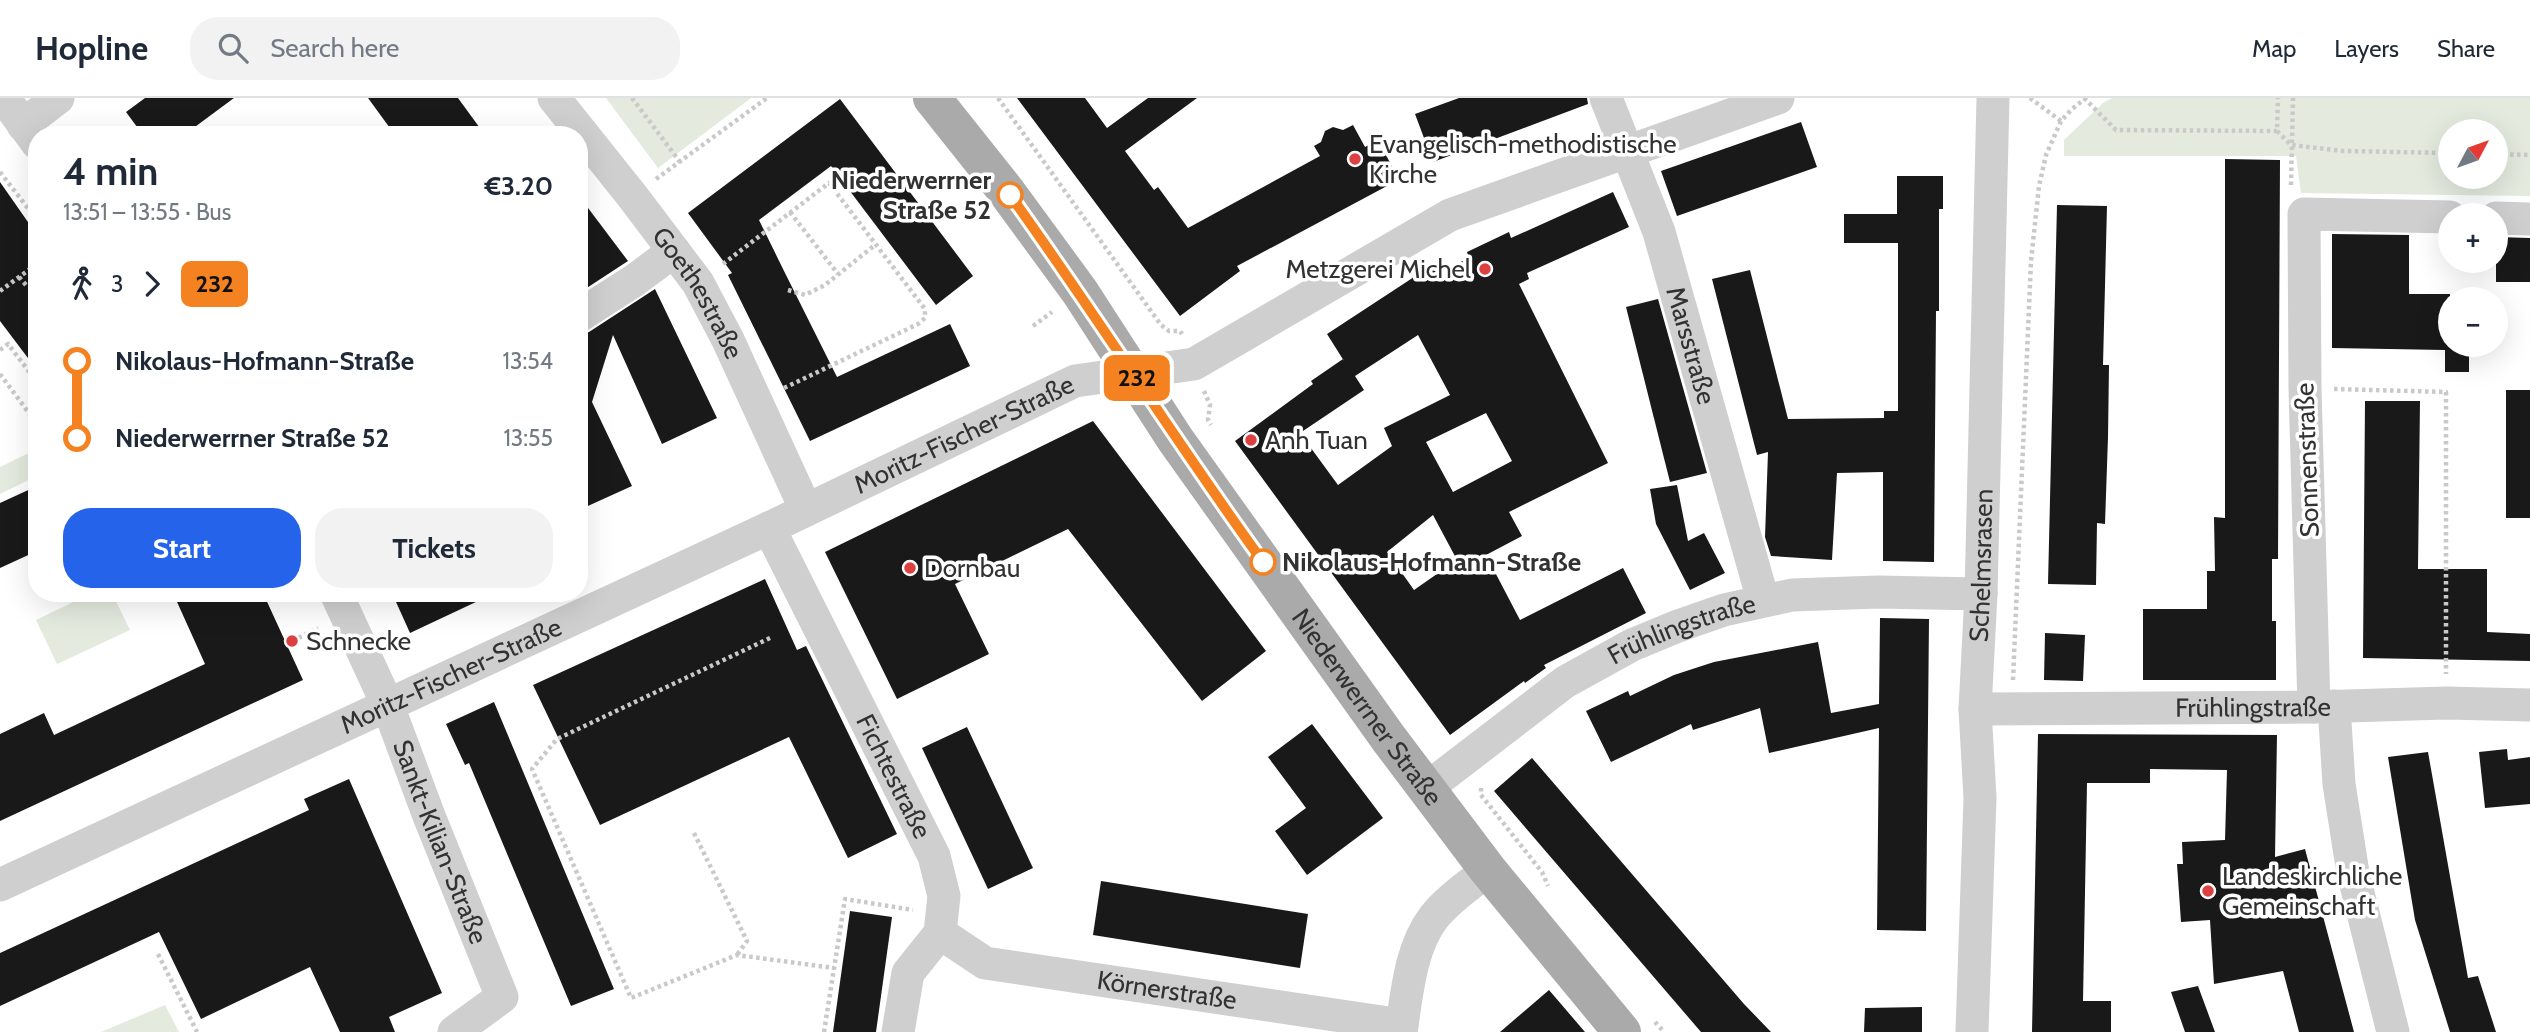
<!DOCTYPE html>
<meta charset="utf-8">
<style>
:root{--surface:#fff;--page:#f2f2f3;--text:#1f2937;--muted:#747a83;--line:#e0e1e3;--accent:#2563eb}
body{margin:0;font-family:Cabin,sans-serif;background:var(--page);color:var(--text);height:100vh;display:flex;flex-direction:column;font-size:26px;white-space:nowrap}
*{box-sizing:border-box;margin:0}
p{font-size:23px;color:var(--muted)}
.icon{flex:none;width:38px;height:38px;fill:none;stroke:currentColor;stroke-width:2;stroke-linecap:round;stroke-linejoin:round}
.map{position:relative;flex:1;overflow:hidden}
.panel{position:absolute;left:28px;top:28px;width:560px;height:476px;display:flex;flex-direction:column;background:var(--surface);border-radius:28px;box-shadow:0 7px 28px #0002}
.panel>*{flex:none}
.badge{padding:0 14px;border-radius:10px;font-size:24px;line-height:46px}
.needle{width:46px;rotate:49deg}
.buttons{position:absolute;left:2438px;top:21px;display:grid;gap:14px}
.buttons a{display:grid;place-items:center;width:70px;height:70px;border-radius:50%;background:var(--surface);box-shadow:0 7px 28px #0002;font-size:35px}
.map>.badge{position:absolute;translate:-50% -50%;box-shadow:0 0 0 4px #fff}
.legs{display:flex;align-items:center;gap:10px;height:77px;padding:0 35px;font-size:23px}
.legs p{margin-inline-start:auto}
.summary{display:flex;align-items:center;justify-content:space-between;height:119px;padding:0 35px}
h1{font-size:38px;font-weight:700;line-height:52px}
.action{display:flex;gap:14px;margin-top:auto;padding:14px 35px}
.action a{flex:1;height:80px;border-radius:28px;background:var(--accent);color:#fff;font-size:28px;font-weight:700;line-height:80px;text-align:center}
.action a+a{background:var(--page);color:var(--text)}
ul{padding:0 35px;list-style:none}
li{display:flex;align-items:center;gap:24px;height:77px;font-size:26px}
li i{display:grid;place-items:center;width:10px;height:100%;margin:0 9px;background:currentColor}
li i::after{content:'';width:18px;height:18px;margin:-9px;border:5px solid;border-radius:50%;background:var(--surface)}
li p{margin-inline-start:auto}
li:first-child i{background:linear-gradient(#0000 50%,currentColor 0)}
li:last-child i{background:linear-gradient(currentColor 50%,#0000 0)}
header{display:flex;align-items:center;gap:42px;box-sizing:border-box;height:98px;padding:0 35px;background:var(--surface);border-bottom:2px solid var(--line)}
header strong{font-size:33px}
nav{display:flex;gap:38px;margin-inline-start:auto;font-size:24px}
.search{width:490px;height:63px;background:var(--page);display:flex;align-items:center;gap:18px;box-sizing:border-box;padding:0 24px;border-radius:28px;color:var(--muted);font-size:26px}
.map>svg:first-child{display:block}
.green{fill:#e4eade;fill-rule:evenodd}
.building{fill:#191919;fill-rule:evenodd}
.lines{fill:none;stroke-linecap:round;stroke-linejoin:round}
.path{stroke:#c9c9c9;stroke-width:4.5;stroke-dasharray:3.5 3.5;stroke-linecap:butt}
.minor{stroke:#cfcfcf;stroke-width:33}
.major{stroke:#aaa;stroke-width:38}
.line-1-casing{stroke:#fff;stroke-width:16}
.line-1{stroke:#f58220;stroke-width:10}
.poi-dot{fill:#dd4040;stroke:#fff;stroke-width:2.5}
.stop-1-dot{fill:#fff;stroke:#f58220;stroke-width:3.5}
.labels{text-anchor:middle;stroke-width:7;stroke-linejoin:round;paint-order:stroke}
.poi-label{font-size:26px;fill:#323232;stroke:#fff;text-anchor:start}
.stop-label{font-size:26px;font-weight:bold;fill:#323232;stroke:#fff;text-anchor:end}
.street-label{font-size:26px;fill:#323232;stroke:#fff}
</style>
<header>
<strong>Hopline</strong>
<div class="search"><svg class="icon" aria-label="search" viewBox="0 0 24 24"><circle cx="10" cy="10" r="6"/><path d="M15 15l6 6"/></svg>Search here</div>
<nav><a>Map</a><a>Layers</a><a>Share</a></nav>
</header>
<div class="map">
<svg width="2530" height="934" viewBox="0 0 2530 934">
<rect width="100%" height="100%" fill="#fff"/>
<!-- green -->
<g class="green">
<path d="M 606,0 L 751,0 L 658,70 Z"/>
<path d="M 2112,0 L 2530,0 L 2530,98 L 2301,95 L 2296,58 L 2064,58 L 2064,42 L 2103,5 ZM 2450,33 L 2496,33 L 2496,79 L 2450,79 Z"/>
<path d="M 37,351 L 37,378 L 0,396 L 0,369 Z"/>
<path d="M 92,495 L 112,495 L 130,532 L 57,566 L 36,522 Z"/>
<path d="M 165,907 L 179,934 L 101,934 Z"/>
</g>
<!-- building -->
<g class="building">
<path d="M 145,0 L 234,0 L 184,37 L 143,37 L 126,14 Z"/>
<path d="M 368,0 L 458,0 L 485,37 L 395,37 Z"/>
<path d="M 1017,0 L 1085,0 L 1107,30 L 1148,0 L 1197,0 L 1125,53 L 1154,92 L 1158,89 L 1188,130 L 1320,58 L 1314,48 L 1321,44 L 1325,33 L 1333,29 L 1343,32 L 1353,27 L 1365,49 L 1378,42 L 1395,74 L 1382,80 L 1387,88 L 1237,168 L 1240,173 L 1180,218 Z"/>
<path d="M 1459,0 L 1587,0 L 1588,6 L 1433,64 L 1415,16 Z"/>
<path d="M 840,1 L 973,178 L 936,207 L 831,68 L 759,122 L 785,175 L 837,279 L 950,226 L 970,268 L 810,343 L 728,177 L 732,175 L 688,115 Z"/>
<path d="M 1801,24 L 1817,69 L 1677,118 L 1661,73 Z"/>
<path d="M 2225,61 L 2280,62 L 2278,461 L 2272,461 L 2272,523 L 2276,523 L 2276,582 L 2143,582 L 2143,511 L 2207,511 L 2207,473 L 2215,473 L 2214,419 L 2225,420 Z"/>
<path d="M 1897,78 L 1943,78 L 1943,111 L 1939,111 L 1939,213 L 1936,213 L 1934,464 L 1883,463 L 1883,374 L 1837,375 L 1832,462 L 1771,458 L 1765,439 L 1768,354 L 1757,357 L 1712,181 L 1750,172 L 1788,321 L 1884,320 L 1884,313 L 1898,313 L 1898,145 L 1844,145 L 1844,116 L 1897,116 Z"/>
<path d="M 0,84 L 37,137 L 37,272 L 0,223 Z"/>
<path d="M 1613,94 L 1629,129 L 1527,175 L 1529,181 L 1519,186 L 1608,365 L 1509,414 L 1522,438 L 1486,457 L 1520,522 L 1623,470 L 1646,515 L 1544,567 L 1546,570 L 1525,585 L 1524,583 L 1450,637 L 1235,343 L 1313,286 L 1311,283 L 1343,261 L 1344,263 L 1327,236 L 1414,179 L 1445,165 L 1448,170 L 1469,160 L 1467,154 L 1509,134 L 1511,140 ZM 1418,237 L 1450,297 L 1384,330 L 1392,348 L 1338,387 L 1300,335 L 1364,292 L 1355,278 ZM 1486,315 L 1512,363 L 1453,394 L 1426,344 ZM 1433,417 L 1457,462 L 1414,492 L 1387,454 Z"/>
<path d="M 579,98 L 628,163 L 579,195 Z"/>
<path d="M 2057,107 L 2107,108 L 2103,267 L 2109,267 L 2108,339 L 2105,426 L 2097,425 L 2096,487 L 2048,486 Z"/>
<path d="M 2332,136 L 2409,137 L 2409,196 L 2450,196 L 2450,247 L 2469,247 L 2469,274 L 2445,274 L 2445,252 L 2332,250 Z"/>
<path d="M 2496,139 L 2530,140 L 2530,184 L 2496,184 Z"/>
<path d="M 655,191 L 717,320 L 662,346 L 613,237 L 592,304 L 632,388 L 579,412 L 579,237 L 589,234 Z"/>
<path d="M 1658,201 L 1707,375 L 1670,384 L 1626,209 Z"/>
<rect x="2506" y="292" width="24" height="128"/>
<path d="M 2365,303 L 2420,303 L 2418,471 L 2487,471 L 2487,534 L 2530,536 L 2530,563 L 2363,560 Z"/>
<path d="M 1093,323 L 1266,553 L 1202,603 L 1068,431 L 955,486 L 989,556 L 897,601 L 825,454 Z"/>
<path d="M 1677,387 L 1688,443 L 1704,435 L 1725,475 L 1690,492 L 1656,426 L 1650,391 Z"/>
<path d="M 37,388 L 37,453 L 0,470 L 0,405 Z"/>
<path d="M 765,481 L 797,552 L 806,548 L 897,736 L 848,760 L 789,639 L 600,727 L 533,587 Z"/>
<path d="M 173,495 L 263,495 L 303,582 L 0,723 L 0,636 L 44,615 L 54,637 L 205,566 Z"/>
<path d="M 392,495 L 495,495 L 410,535 Z"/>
<path d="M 1880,520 L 1929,521 L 1926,833 L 1877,832 L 1879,630 L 1769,655 L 1760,610 L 1693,632 L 1691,626 L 1611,664 L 1586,613 L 1628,593 L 1630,598 L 1674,577 L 1714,564 L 1818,544 L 1831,615 L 1879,606 Z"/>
<path d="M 2045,535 L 2085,537 L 2083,583 L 2044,582 Z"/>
<path d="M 494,604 L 614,891 L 571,908 L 469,665 L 465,667 L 446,626 Z"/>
<path d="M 1312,626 L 1383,720 L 1307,777 L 1275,733 L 1306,710 L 1268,659 Z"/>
<path d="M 967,629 L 1033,770 L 988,791 L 922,650 Z"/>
<path d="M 2038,636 L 2277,637 L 2275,759 L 2305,751 L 2354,934 L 2299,934 L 2283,873 L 2214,886 L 2210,822 L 2181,824 L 2177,766 L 2183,766 L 2182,744 L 2225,742 L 2227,672 L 2150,671 L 2150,685 L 2087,685 L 2083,903 L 2111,903 L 2111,934 L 2032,934 Z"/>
<path d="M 2507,651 L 2508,662 L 2530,659 L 2530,706 L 2485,710 L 2479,654 Z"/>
<path d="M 2428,654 L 2468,880 L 2478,878 L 2496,934 L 2450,934 L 2415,822 L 2388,659 Z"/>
<path d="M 1532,660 L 1744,906 L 1771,934 L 1701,934 L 1494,693 Z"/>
<path d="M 349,681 L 442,895 L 389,919 L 395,934 L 340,934 L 310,869 L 201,921 L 159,834 L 0,908 L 0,855 L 309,712 L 304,701 Z"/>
<path d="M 1101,783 L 1308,816 L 1300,870 L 1093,837 Z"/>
<path d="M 850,813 L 892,819 L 876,934 L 833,934 Z"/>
<path d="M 2198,888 L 2215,934 L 2185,934 L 2171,894 Z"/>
<path d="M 1549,892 L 1585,934 L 1500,934 Z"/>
<path d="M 1922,909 L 1922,934 L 1864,934 L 1865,910 Z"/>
</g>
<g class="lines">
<!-- path -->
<g class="path">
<path d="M 632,0 L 680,64"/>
<path d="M 998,0 L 1161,227 L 1169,233 L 1180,233 L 1182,236"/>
<path d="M 2030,0 L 2061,23"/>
<path d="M 2084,0 L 2116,32 L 2277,33 L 2278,0"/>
<path d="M 2277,33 L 2291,47 L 2343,53 L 2450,55"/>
<path d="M 2496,56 L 2530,57"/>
<path d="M 0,74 L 37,122"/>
<path d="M 656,81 L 767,0"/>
<path d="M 2291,87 L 2293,0"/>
<path d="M 790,114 L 838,176"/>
<path d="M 723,166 L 829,85 L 925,211 L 925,220 L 918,226 L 782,291"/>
<path d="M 19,179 L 26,187"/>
<path d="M 788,192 L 805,197 L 825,187 L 875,147"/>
<path d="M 0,193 L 37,166"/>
<path d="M 1033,228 L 1052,214"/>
<path d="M 0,252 L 8,246 L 37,284"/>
<path d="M 0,276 L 37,326"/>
<path d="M 2334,291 L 2446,294 L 2446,576"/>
<path d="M 1204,293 L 1210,307 L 1208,322 L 1211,327"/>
<path d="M 34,340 L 37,339"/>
<path d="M 770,540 L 557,641 L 532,671 L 631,900 L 737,857 L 834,870"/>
<path d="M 286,546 L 318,530"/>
<path d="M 2013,582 L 2031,163 L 2039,88 L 2046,57 L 2061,23 L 2072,11 L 2086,0"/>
<path d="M 1481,690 L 1481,697 L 1542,774 L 1548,788"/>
<path d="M 694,735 L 747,843 L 737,857"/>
<path d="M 158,856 L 197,934"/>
<path d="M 1655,924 L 1664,934"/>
<path d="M 824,934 L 845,801 L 913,812"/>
</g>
<!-- minor -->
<g class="minor">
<path d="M 4,0 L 37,45"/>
<path id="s1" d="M 554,0 L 633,99 L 698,185 L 728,242 L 806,412"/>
<path id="s2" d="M 1606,0 L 1659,134 L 1763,502"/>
<path d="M 23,27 L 58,0"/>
<path d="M 2496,120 L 2530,121"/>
<path d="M 579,218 L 635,182 L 674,153"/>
<path id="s3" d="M 769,430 L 934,758 L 944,798 L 940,835 L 908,875 L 898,934"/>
<path id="s4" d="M 336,495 L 388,608 L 429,718 L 502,899 L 454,934"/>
<path d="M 2334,608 L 2339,686 L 2353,775 L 2393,934"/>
<path d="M 2314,609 L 2305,290 L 2304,116 L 2450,119"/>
<path id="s5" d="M 1975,611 L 2314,609 L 2446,605 L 2530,607"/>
<path id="s6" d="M 1427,690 L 1565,584 L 1632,547 L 1678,528 L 1724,512 L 1792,497 L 1878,494 L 1981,496"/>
<path id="s7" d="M 0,787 L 769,430 L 1075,283 L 1194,266 L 1450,117 L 1778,0"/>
<path id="s8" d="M 940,835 L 985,865 L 1402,927"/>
<path d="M 1401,934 C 1407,896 1410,850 1434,819 C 1449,800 1470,787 1488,772"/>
<path id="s9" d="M 1972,934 L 1980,700 L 1975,611 L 1981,496 L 1993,0"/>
</g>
<!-- major -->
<path class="major" id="s10" d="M 932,0 L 1006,93 L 1080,194 L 1175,341 L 1389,641 L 1488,772 L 1622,934"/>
</g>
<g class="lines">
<defs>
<path id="line-1" d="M 1010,97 C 1097,218 1176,344 1263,464"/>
</defs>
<!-- line-1 casing -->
<use href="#line-1" class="line-1-casing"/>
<!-- line-1 -->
<use href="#line-1" class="line-1"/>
</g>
<!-- markers -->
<g class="poi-dot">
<circle cx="1355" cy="61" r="7"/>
<circle cx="1485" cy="171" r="7"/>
<circle cx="1251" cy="342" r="7"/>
<circle cx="910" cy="470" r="7"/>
<circle cx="292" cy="543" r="7"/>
<circle cx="2208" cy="793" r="7"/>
</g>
<g class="stop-1-dot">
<circle cx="1010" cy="97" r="12"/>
<circle cx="1263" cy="464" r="12"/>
</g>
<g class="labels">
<!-- poi labels -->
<g class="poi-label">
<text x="1369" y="55">Evangelisch-methodistische<tspan x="1369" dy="30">Kirche</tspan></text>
<text x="1471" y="180" text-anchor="end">Metzgerei Michel</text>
<text x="1265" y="351">Anh Tuan</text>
<text x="924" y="479">Dornbau</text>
<text x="306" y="552">Schnecke</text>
<text x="2222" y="787">Landeskirchliche<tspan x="2222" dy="30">Gemeinschaft</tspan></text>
</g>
<!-- stop labels -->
<g class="stop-label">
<text x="991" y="91">Niederwerrner<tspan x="991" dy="30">Straße 52</tspan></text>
<text x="1282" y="473" text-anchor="start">Nikolaus-Hofmann-Straße</text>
</g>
<!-- street labels -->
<g class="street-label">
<text dy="9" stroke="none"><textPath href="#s1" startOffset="243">Goethestraße</textPath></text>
<text dy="9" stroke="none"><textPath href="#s2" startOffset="262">Marsstraße</textPath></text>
<text dy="9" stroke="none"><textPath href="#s7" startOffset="1064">Moritz-Fischer-Straße</textPath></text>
<text transform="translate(2307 362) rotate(-92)" y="9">Sonnenstraße</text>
<text dy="9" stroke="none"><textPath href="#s9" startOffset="467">Schelmsrasen</textPath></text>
<text dy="9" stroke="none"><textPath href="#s6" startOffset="303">Frühlingstraße</textPath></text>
<text dy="9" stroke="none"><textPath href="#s7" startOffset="497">Moritz-Fischer-Straße</textPath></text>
<text dy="9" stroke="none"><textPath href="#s10" startOffset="749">Niederwerrner Straße</textPath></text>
<text dy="9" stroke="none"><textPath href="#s5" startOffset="278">Frühlingstraße</textPath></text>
<text dy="9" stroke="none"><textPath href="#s3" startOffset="278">Fichtestraße</textPath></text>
<text dy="9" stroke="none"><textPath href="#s4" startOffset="270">Sankt-Kilian-Straße</textPath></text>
<text dy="9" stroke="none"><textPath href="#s8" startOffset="238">Körnerstraße</textPath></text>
</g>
</g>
</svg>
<div class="buttons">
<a><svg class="needle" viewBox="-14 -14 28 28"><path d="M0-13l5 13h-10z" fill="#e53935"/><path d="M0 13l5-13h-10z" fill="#747a83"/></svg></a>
<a>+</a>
<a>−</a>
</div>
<b class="badge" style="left:1137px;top:280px;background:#f58220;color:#111">232</b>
<section class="panel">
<div class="summary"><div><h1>4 min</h1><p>13:51 – 13:55 · Bus</p></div><b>€3.20</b></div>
<div class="legs"><svg class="icon" aria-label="walk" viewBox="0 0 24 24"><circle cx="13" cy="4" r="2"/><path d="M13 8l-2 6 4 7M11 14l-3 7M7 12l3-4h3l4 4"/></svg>3<svg class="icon" aria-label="forward" viewBox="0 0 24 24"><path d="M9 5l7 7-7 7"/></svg><b class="badge" style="background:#f58220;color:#111">232</b></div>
<ul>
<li><i style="color:#f58220"></i><b>Nikolaus-Hofmann-Straße</b><p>13:54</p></li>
<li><i style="color:#f58220"></i><b>Niederwerrner Straße 52</b><p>13:55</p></li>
</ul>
<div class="action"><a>Start</a><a>Tickets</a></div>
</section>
</div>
